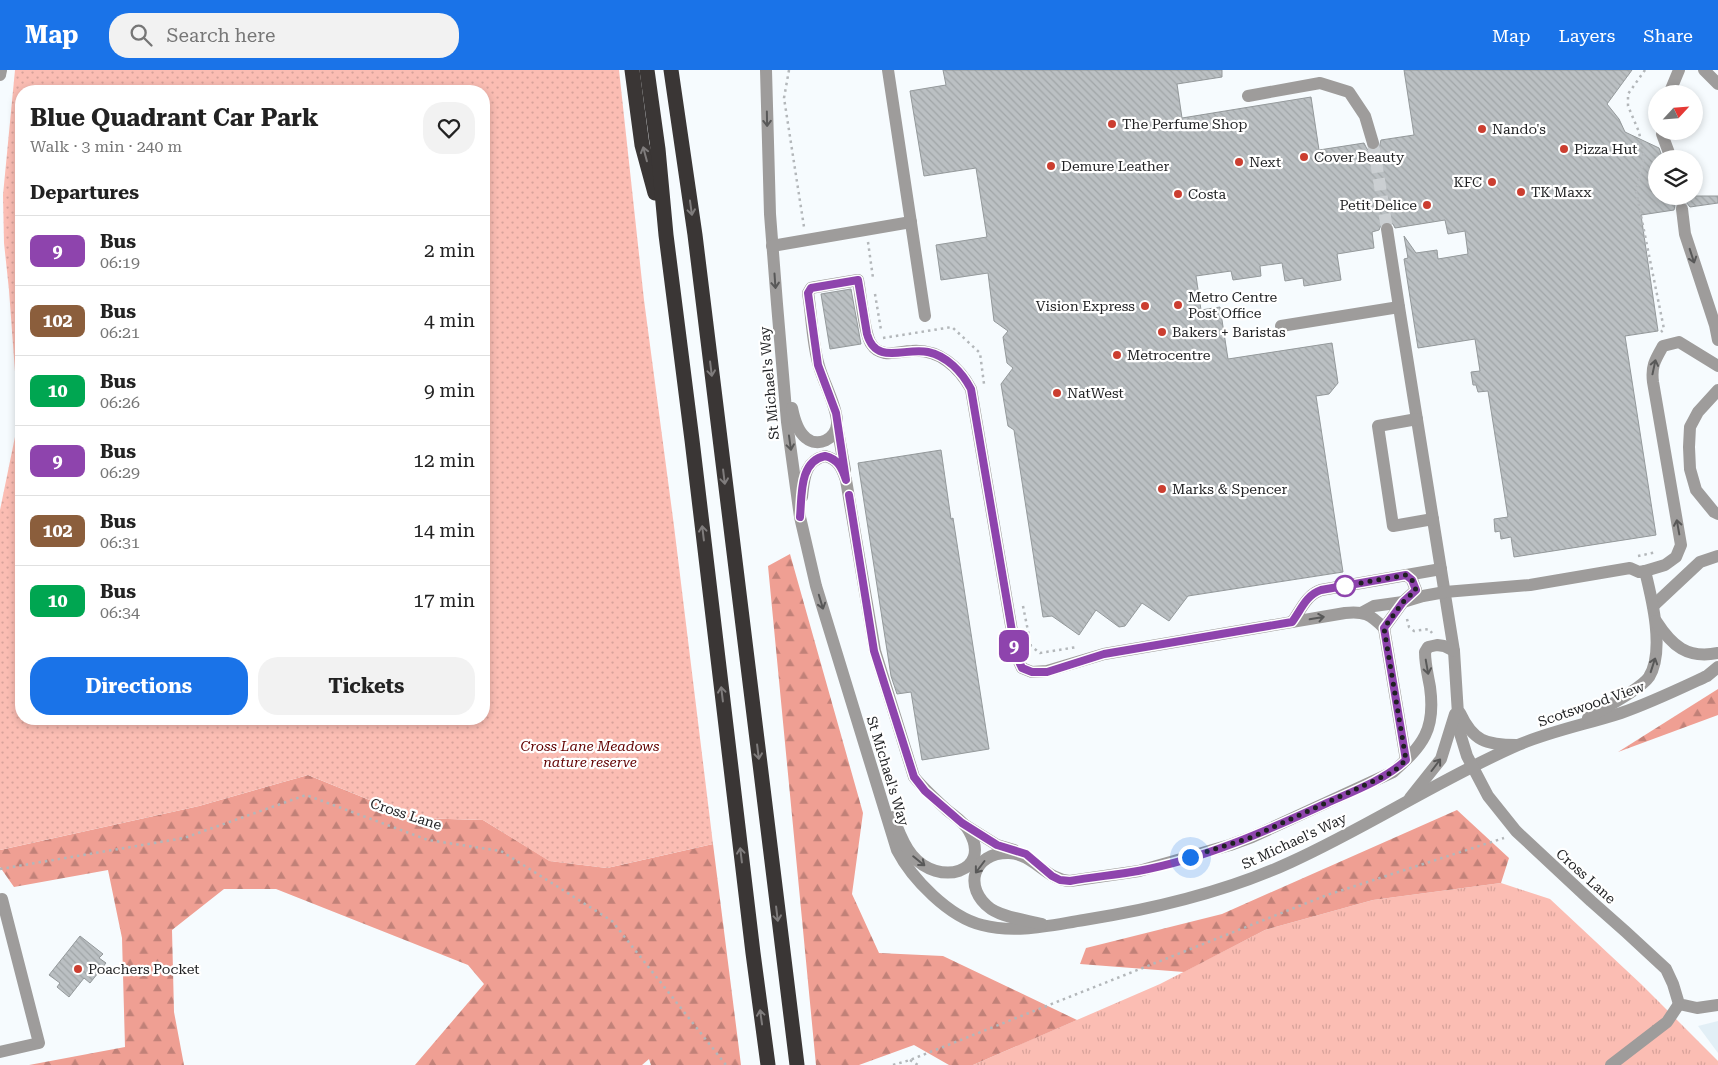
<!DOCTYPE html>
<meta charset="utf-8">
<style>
:root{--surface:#fff;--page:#f2f2f2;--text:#222;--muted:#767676;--line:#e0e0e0;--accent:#1a73e8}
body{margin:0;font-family:"Roboto Serif",serif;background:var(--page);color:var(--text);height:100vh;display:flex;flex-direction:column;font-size:19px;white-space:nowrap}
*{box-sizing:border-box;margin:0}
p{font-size:16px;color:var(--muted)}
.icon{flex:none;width:28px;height:28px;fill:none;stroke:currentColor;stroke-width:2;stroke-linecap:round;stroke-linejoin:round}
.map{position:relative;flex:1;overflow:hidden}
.drawer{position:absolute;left:15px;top:15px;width:475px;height:640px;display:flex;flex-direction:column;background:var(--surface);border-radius:20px;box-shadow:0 2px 8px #0003}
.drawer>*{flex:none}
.badge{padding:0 10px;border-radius:8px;font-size:18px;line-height:32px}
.needle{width:32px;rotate:64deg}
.controls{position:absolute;left:1648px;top:15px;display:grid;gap:10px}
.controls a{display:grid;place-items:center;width:55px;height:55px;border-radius:50%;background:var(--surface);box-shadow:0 2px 8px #0003;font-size:25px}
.you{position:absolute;width:25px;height:25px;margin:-12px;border:4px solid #fff;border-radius:50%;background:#1a73e8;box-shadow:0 0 0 8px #1a73e833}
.map>.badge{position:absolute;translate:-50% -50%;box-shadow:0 0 0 2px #fff}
h2{padding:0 15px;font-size:19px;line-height:45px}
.round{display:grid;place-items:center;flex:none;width:52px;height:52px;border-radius:20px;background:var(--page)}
.head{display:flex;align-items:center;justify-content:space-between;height:85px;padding:0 15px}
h1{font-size:24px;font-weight:700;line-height:38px}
.action{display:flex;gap:10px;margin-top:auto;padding:10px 15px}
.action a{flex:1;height:58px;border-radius:20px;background:var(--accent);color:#fff;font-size:20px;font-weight:700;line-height:58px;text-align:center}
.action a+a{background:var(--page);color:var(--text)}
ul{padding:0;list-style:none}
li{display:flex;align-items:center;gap:15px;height:70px;padding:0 15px;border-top:1px solid var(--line)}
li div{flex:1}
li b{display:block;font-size:19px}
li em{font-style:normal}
li .badge{min-width:55px;font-weight:700;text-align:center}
header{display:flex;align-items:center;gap:30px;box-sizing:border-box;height:70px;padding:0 25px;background:var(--accent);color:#fff}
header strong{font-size:24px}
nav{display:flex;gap:28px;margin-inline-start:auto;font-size:18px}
.search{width:350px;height:45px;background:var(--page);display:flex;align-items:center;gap:12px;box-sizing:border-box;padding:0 18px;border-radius:20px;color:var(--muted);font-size:19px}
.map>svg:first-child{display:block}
.built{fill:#e2eff6}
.grass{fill:url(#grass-tufts)}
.forest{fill:url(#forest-firs)}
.park{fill:url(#park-dots);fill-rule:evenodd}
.building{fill:url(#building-back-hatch);stroke:#94999b}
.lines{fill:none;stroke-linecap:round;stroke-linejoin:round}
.minor-tunnel{stroke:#cbcfd2;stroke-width:12;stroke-dasharray:12 6;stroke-linecap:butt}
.path{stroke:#b3b7ba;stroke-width:2.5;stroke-dasharray:2.5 4;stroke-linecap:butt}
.minor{stroke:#9e9c9b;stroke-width:12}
.highway{stroke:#3a3635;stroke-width:15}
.oneway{stroke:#585858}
.oneway2{stroke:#7f7c7c}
.line-casing{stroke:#fff;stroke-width:11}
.line{stroke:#8e44ad;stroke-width:8}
.walk{stroke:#1f2022;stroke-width:5;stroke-dasharray:0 9}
.poi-dot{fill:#cb3e30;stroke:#fff;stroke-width:2}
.stop-dot{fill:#fff;stroke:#8e44ad;stroke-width:2.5}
.labels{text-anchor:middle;stroke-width:4.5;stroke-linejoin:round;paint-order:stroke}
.poi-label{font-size:14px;fill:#1f2022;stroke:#fff;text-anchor:start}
.street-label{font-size:14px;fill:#1f2022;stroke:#fff}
.park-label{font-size:14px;font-style:italic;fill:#600000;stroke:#fff}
</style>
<header>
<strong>Map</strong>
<div class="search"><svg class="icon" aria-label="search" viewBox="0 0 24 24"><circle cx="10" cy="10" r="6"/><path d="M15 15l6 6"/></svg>Search here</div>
<nav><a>Map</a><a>Layers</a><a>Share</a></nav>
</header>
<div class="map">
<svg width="1718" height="995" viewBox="0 0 1718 995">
<defs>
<pattern id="grass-tufts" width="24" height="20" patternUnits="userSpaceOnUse" patternTransform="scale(1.25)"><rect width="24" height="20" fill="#fbbdb3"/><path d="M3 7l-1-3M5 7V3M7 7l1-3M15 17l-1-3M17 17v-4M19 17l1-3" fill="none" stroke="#d7a29a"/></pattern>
<pattern id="forest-firs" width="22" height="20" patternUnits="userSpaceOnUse" patternTransform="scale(1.25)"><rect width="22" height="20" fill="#ef9f93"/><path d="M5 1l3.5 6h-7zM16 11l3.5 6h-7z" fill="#c18178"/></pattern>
<pattern id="park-dots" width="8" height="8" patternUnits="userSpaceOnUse" patternTransform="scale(1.25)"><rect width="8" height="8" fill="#fbbdb3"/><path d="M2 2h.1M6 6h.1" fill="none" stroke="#d7a29a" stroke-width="1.8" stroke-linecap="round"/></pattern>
<pattern id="building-back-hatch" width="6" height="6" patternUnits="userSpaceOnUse" patternTransform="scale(1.25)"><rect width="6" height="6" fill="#bbc0c3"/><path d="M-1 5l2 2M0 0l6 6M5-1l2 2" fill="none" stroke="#a0a5a7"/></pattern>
</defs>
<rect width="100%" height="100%" fill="#f6fbfe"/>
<!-- built -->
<path class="built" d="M 1718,951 L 1718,983 L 1698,956 Z"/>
<!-- grass -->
<path class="grass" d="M 1501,813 L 1550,829 L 1641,914 L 1718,991 L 1718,995 L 973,995 L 1160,914 L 1265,860 L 1373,830 Z"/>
<!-- forest -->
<g class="forest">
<path d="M 790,484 L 863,743 L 852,824 L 879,883 L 943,886 L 1077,950 L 973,995 L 949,995 L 914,975 L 859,995 L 816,995 L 768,496 Z"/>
<path d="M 1718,619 L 1718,645 L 1618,682 Z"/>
<path d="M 308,705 L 414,748 L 483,750 L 550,791 L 607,798 L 713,774 L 741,995 L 651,995 L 649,989 L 642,995 L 415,995 L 484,914 L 468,895 L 276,819 L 224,819 L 172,860 L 174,942 L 184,995 L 29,995 L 125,977 L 122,868 L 108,800 L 14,817 L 0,797 L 0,780 L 199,736 Z"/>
<path d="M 1457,740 L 1509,788 L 1501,813 L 1373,830 L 1265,860 L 1184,902 L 1080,894 L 1086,878 L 1222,844 Z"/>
</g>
<!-- park -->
<path class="park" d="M 15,0 L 619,0 L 644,230 L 674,456 L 713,774 L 607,798 L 549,791 L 483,750 L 414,748 L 308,705 L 199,736 L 0,780 L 0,440 L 16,362 L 17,329 L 9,220 L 4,173 L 3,125 ZM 21,21 L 484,21 L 484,649 L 21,649 Z"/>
<!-- building -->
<g class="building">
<path d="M 943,0 L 1222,0 L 1222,7 L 1177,14 L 1182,48 L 1311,27 L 1319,80 L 1364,73 L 1367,79 L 1372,81 L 1379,78 L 1381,70 L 1414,65 L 1404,0 L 1632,0 L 1607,34 L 1619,49 L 1625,62 L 1659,78 L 1663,89 L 1656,89 L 1656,126 L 1718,126 L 1718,133 L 1690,137 L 1686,132 L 1681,131 L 1675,135 L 1674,140 L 1641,145 L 1658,261 L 1625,266 L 1656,465 L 1514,487 L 1511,467 L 1501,469 L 1500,461 L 1495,462 L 1494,449 L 1508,447 L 1488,321 L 1478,322 L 1476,315 L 1473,315 L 1471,302 L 1480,301 L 1475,269 L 1418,278 L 1404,189 L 1408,188 L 1404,166 L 1416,183 L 1437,180 L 1438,189 L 1468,184 L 1465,161 L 1448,164 L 1445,150 L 1395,158 L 1393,154 L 1386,151 L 1382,153 L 1379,160 L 1372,162 L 1374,178 L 1337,184 L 1341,210 L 1304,216 L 1303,208 L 1285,211 L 1282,193 L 1260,196 L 1261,206 L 1233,210 L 1231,201 L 1196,206 L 1201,240 L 1220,237 L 1228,289 L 1332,273 L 1338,313 L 1329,324 L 1316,326 L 1343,502 L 1188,526 L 1169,551 L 1142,533 L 1125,556 L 1119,557 L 1096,540 L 1079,565 L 1052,546 L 1043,547 L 1014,360 L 1008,356 L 1001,314 L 1013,298 L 1007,293 L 1003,267 L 1008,261 L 994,251 L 988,203 L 941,210 L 936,175 L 987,167 L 976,98 L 924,106 L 910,21 L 946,15 Z"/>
<path d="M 851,219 L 861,274 L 830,279 L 821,224 Z"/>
<path d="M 941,380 L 951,449 L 953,448 L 989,679 L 922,690 L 911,622 L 897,624 L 891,606 L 858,393 Z"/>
<path d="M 80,866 L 103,884 L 99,888 L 106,893 L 90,913 L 84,908 L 69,927 L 57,917 L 60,913 L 49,905 Z"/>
</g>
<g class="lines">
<!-- minor-tunnel -->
<g class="minor-tunnel">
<path d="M 1373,73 L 1387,159"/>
<path d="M 1679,126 L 1682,139"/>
</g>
<!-- path -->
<g class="path">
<path d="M 789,0 L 784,28 L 804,157"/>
<path d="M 1645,0 L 1628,24 L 1628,36 L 1639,62 L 1644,88 L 1636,121 L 1664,259 L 1661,262"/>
<path d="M 868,172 L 873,208"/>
<path d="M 875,224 L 881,260"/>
<path d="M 883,268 L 952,257 L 980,283 L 984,314"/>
<path d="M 1638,486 L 1657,482"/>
<path d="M 1023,536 L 1031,576 L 1040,583 L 1077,577"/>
<path d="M 1407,549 L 1409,557 L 1414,561 L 1429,559 L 1432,563"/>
<path d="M 0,799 L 184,768 L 306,725 L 428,770 L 501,781 L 612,851 L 726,995"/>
<path d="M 910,990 L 918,995"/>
<path d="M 893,995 L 910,990 L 1327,825 L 1504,768"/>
</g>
<!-- minor -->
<g class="minor">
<path d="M 766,0 L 770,144 L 777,234 L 787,352 L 800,447 L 816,516 L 897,780 C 912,809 949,847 982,855 C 1016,864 1051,855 1084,850 C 1154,839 1226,822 1291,792 C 1368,757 1440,709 1518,675 C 1551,661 1587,654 1621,643 C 1650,633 1679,619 1707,606 L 1718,597"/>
<path d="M 888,0 L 925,246"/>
<path d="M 1704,0 L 1718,14"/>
<path d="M 0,5 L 1,0"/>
<path d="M 1669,24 L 1679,0"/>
<path d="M 1248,26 L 1320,13 L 1349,22 L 1365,46 L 1373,73"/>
<path d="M 1663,61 L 1662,64 L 1669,83"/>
<path d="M 1682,139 L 1685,164 L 1715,255 L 1718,270"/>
<path d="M 1387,159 L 1399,237"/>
<path d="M 772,176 L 911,152"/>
<path d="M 1281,256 L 1399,237 L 1454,581 L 1459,660 L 1467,686 L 1488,726 L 1516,761 L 1591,831 L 1626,862 L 1666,899 L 1673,914 L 1679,934 L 1697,938 L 1718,935"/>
<path d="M 1718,320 L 1698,342 L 1690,357 L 1689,377 L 1690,399 L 1696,420 L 1714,442 L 1718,444"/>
<path d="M 792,338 C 794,348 797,361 806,368 C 818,378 836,369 837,354 C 838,339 823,311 819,296 C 812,273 812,247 808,223 L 811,218 L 816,217 L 858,210 C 861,224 864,266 872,275 C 875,280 880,282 885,283 C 895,284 903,281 912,281 C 939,279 959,297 971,319 L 1016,585 L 1022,598 L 1032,602 L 1047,601 L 1104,584 L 1345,543 C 1364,541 1370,544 1384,558 L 1406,690"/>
<path d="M 1417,349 L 1378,356 L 1393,456 L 1433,449"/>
<path d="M 837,356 L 845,400"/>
<path d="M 802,427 C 804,410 804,391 825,386 C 838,389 842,398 846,410 L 875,581 L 914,707 C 924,719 935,729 947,740 C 954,746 964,752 969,761 C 993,803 938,817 912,785 C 903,775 898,759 893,747"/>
<path d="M 1645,501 L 1665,495 L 1676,487 L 1681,475 L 1653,312 C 1651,296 1655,290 1663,276 L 1679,272 L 1718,296"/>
<path d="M 1653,536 L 1700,492 L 1718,486"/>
<path d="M 1363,542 L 1374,536 L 1403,532 L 1423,526 L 1445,522 L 1530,515 L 1630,498 L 1639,502 L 1645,501 C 1652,529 1665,581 1649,607 C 1641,619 1602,639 1588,648"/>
<path d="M 1656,551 C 1672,576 1687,589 1718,583"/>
<path d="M 1292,552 C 1301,540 1306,525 1321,520 L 1441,499"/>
<path d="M 1384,558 L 1403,532 L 1416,520 L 1412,510 L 1406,505"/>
<path d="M 1460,643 C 1473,671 1486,675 1516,675"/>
<path d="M 1410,728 L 1441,689 L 1455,644"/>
<path d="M 965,755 L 997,775 L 1014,780"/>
<path d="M 1042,854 C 1026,850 1005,848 991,839 C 962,818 973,782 1009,783 C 1034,784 1046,810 1070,811 L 1139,801 L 1230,775 L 1252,767 L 1393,702 C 1423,675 1436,660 1430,617 C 1428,606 1425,594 1425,582 L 1428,577 L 1437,575 L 1444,576 L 1454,581"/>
<path d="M 0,982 L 39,973 L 2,829"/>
<path d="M 1611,995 L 1667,952 L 1679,934"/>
</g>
<!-- highway -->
<g class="highway">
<path d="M 632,0 L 642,75 L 655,123"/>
<path d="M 647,0 L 658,79 L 666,165 L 692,370 L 753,883 L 768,995"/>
<path d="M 671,0 L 695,165 L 797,995"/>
</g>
</g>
<!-- one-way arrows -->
<defs><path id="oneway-shaft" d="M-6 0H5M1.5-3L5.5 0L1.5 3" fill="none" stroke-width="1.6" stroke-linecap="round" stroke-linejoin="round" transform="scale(1.25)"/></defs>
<g class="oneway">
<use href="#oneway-shaft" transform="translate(767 49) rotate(89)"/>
<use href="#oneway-shaft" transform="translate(1692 186) rotate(72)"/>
<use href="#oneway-shaft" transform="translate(775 211) rotate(86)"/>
<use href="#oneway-shaft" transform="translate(1654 297) rotate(-78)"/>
<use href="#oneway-shaft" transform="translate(790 373) rotate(82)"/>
<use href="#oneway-shaft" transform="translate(1678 457) rotate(-100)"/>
<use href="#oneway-shaft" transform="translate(821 532) rotate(73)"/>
<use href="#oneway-shaft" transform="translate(1317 548) rotate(-10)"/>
<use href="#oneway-shaft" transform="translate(1653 595) rotate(-72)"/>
<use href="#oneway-shaft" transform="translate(1427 597) rotate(80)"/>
<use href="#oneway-shaft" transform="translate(1436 695) rotate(-53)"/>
<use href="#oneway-shaft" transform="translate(919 791) rotate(39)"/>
<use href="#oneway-shaft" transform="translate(980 797) rotate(127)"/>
</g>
<g class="oneway2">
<use href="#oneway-shaft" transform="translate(645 84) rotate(-105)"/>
<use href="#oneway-shaft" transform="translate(691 138) rotate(82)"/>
<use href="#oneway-shaft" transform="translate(711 299) rotate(83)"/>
<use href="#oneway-shaft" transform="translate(724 407) rotate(83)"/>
<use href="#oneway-shaft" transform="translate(703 463) rotate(-97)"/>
<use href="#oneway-shaft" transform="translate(722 624) rotate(-97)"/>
<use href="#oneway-shaft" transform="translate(758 682) rotate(83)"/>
<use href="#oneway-shaft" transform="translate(741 785) rotate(-97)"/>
<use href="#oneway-shaft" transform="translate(777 844) rotate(83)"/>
<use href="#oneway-shaft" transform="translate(761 947) rotate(-98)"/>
</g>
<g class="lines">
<defs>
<path id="line" d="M 800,447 C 802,426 799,391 825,386 C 838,389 842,398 846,410 L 836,343 L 818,295 L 808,223 L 811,218 L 858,210 L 867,264 C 876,296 905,277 928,282 C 947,286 962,302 971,319 L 1016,585 L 1022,598 L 1032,602 L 1047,602 L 1104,584 L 1292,552 C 1301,540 1306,525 1321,520 L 1406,505 L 1412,510 L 1416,520 L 1403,532 L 1384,558 L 1406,690 C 1384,710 1354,721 1327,733 C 1266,761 1204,789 1138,801 C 1115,805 1092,807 1070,811 L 1060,810 L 1052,806 L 1026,784 L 997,775 L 962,753 L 925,721 L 914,707 L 874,581 L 849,425"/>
</defs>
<!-- line casing -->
<use href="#line" class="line-casing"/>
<!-- line -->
<use href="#line" class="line"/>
<!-- walk -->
<path class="walk" d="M 1190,787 L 1252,767 L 1393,702 L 1406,690 L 1384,558 L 1403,532 L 1416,520 L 1412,510 L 1406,505 L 1338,517 L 1345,516"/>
</g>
<!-- markers -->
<g class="poi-dot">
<circle cx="1112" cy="54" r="5"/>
<circle cx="1482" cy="59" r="5"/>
<circle cx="1564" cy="79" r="5"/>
<circle cx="1304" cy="87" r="5"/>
<circle cx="1239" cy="92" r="5"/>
<circle cx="1051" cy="96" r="5"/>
<circle cx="1492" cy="112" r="5"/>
<circle cx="1521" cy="122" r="5"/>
<circle cx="1178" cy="124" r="5"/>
<circle cx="1427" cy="135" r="5"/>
<circle cx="1178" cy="235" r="5"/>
<circle cx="1145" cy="236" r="5"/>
<circle cx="1162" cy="262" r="5"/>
<circle cx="1117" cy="285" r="5"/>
<circle cx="1057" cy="323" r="5"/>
<circle cx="1162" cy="419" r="5"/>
<circle cx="78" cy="899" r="5"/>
</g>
<circle class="stop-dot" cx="1345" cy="516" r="10"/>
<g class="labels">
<!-- poi labels -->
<g class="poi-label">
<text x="1122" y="59">The Perfume Shop</text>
<text x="1492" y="64">Nando's</text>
<text x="1574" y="84">Pizza Hut</text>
<text x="1314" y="92">Cover Beauty</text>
<text x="1249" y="97">Next</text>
<text x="1061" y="101">Demure Leather</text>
<text x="1482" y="117" text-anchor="end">KFC</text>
<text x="1531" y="127">TK Maxx</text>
<text x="1188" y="129">Costa</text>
<text x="1417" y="140" text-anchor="end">Petit Delice</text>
<text x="1188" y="232">Metro Centre<tspan x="1188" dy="16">Post Office</tspan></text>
<text x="1135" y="241" text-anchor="end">Vision Express</text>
<text x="1172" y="267">Bakers + Baristas</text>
<text x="1127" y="290">Metrocentre</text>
<text x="1067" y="328">NatWest</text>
<text x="1172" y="424">Marks &amp; Spencer</text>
<text x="88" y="904">Poachers Pocket</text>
</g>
<!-- street labels -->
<g class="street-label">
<text transform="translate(769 313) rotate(-95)" y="5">St Michael's Way</text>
<text transform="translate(1591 634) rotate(-19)" y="5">Scotswood View</text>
<text transform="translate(888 701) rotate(73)" y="5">St Michael's Way</text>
<text transform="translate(406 744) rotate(18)" y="5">Cross Lane</text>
<text transform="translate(1294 771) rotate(-25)" y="5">St Michael's Way</text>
<text transform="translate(1586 806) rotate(42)" y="5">Cross Lane</text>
</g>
<!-- park labels -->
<g class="park-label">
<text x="590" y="681">Cross Lane Meadows<tspan x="590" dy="16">nature reserve</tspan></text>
</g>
</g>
</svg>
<div class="controls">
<a><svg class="needle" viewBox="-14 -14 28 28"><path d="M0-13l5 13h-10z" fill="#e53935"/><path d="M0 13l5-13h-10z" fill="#767676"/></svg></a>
<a><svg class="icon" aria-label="layers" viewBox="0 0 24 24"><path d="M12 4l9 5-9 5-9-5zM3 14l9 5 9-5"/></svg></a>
</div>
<div class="you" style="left:1190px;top:787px"></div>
<b class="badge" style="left:1014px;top:576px;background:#8e44ad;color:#fff">9</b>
<section class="drawer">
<div class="head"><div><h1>Blue Quadrant Car Park</h1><p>Walk · 3 min · 240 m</p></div><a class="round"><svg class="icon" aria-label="heart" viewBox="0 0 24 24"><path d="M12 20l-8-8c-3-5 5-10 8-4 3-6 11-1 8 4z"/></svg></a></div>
<h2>Departures</h2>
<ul>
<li><span class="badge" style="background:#8e44ad;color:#fff">9</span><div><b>Bus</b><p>06:19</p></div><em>2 min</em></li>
<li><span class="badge" style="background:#8b5e3c;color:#fff">102</span><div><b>Bus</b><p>06:21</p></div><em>4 min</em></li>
<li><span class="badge" style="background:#00a651;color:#fff">10</span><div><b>Bus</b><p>06:26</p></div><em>9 min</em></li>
<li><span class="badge" style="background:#8e44ad;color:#fff">9</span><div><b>Bus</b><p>06:29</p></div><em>12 min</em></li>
<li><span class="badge" style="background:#8b5e3c;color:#fff">102</span><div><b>Bus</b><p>06:31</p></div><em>14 min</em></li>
<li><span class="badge" style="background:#00a651;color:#fff">10</span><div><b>Bus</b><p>06:34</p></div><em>17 min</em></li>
</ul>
<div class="action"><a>Directions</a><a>Tickets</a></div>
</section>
</div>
